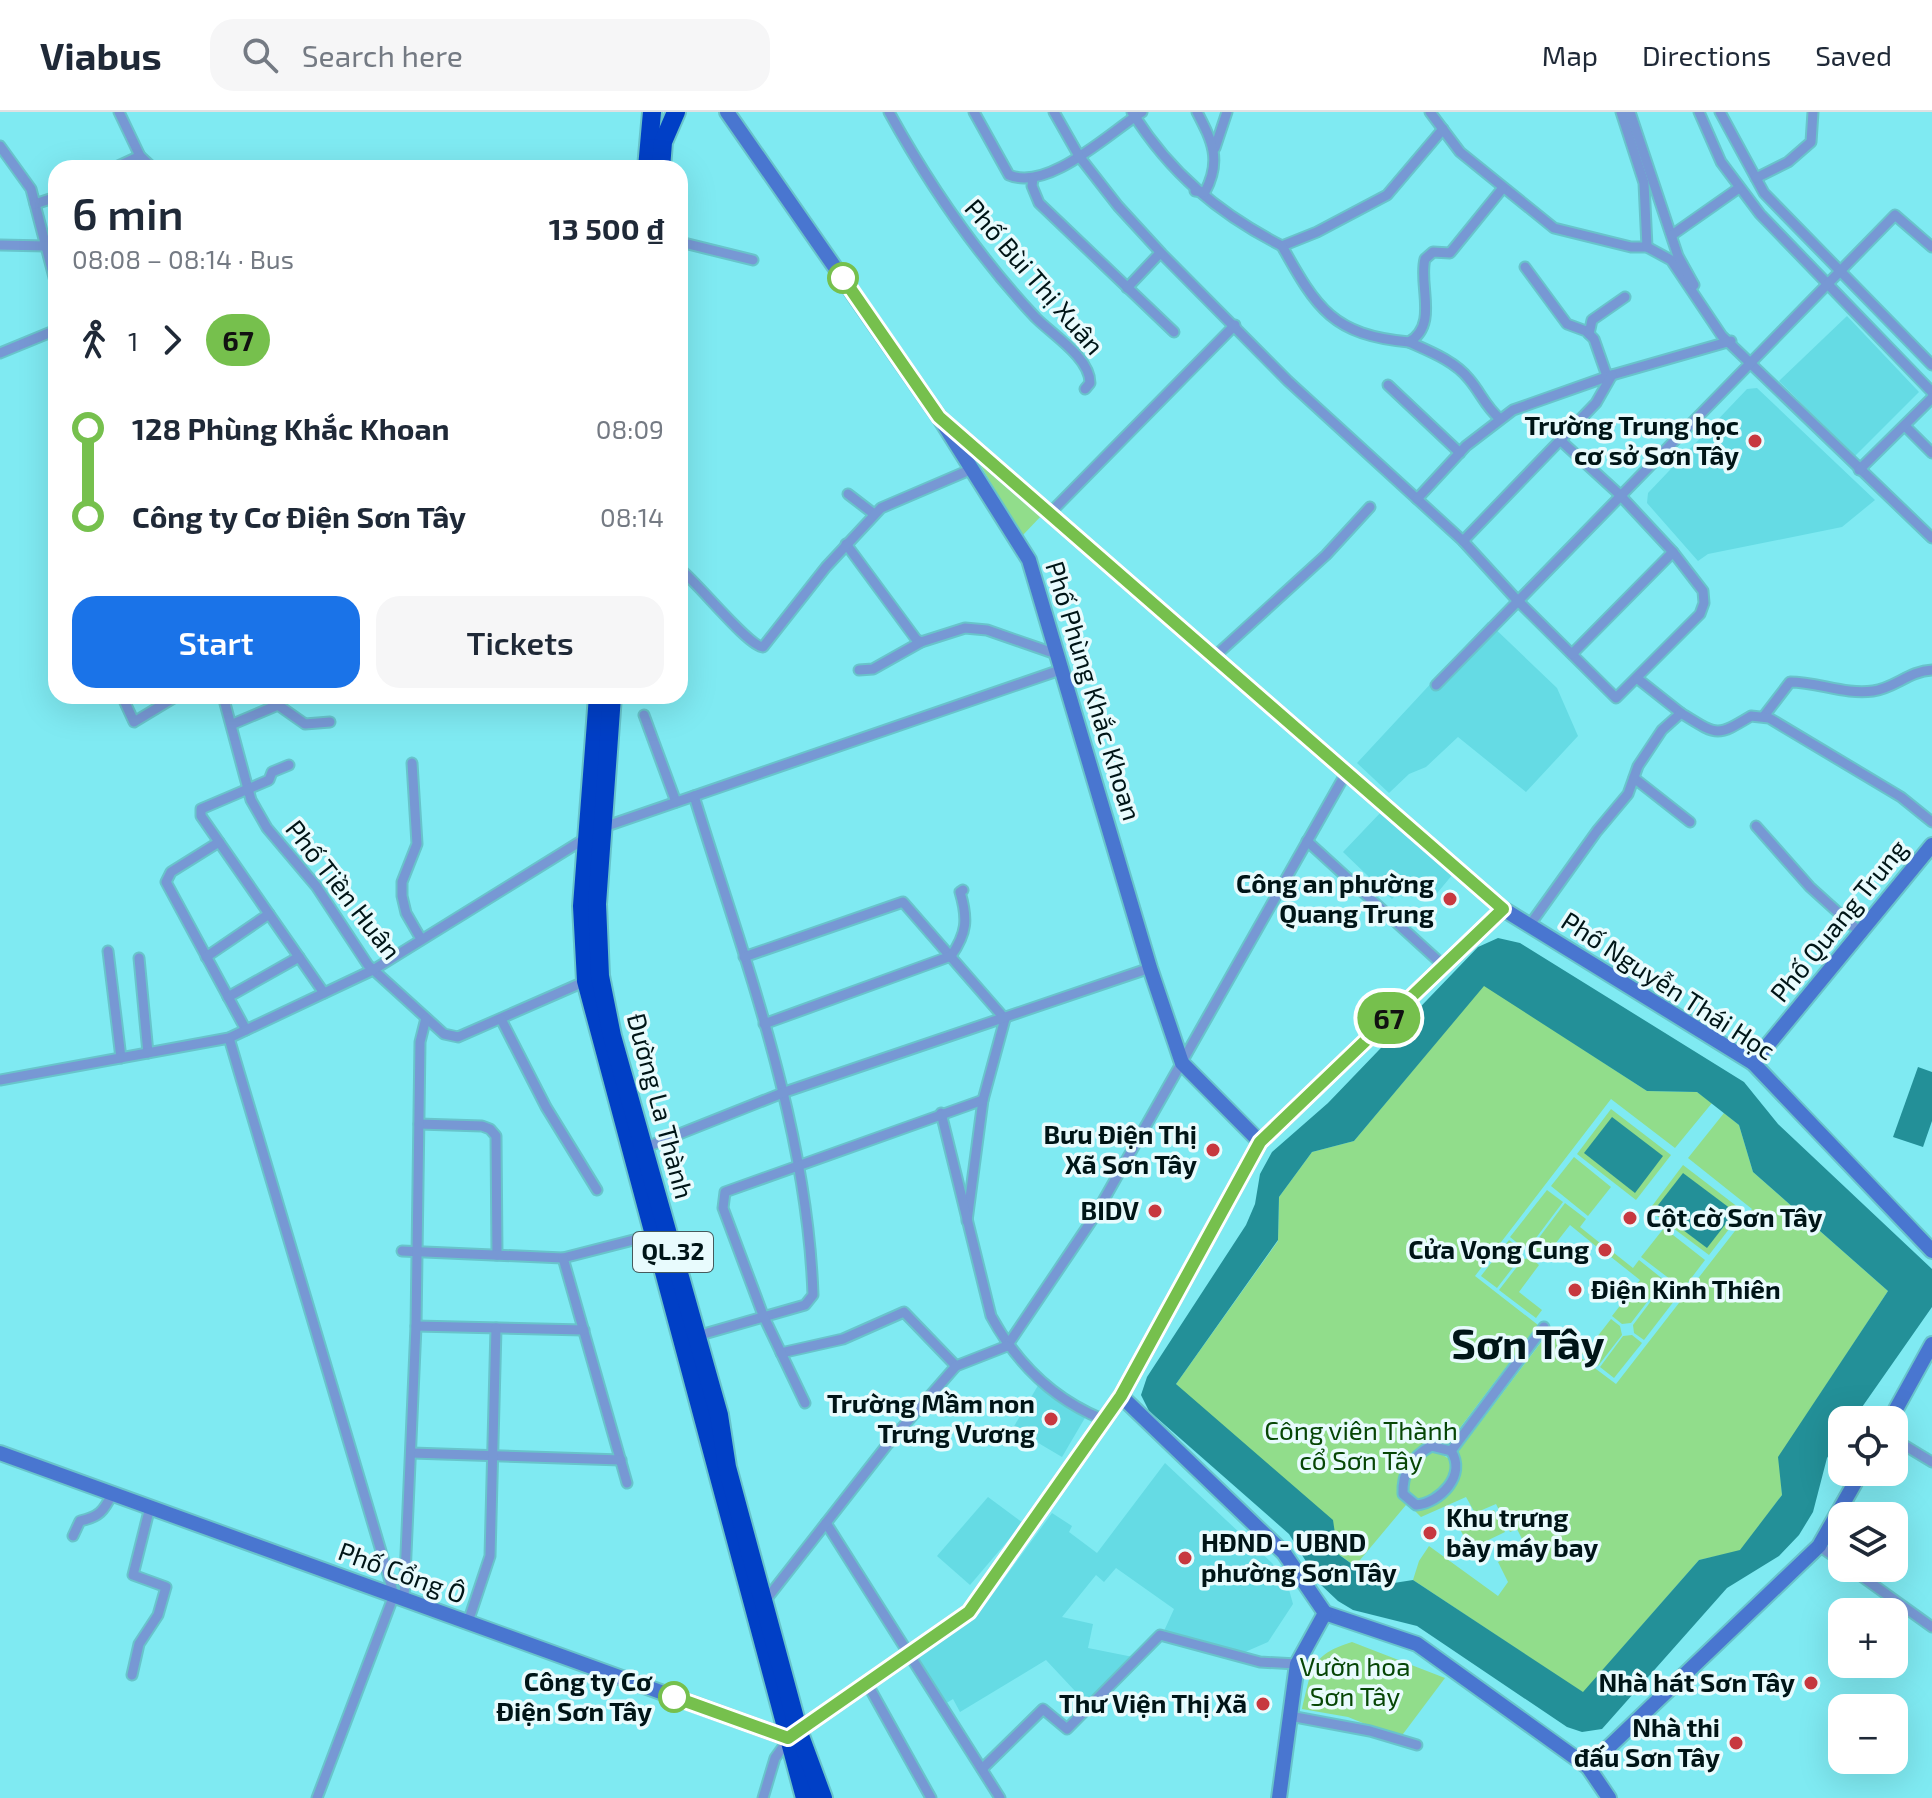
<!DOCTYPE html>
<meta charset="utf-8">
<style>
:root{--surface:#fff;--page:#f6f6f7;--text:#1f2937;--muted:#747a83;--line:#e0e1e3;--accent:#1a73e8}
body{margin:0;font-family:"Exo 2",sans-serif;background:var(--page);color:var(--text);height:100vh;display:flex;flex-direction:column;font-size:30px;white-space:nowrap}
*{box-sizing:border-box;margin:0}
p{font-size:26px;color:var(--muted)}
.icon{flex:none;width:44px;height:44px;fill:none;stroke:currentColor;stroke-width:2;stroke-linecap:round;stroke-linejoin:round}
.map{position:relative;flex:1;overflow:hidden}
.details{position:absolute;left:48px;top:48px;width:640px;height:544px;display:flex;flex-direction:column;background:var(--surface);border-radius:24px;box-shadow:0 8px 32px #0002}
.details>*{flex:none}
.badge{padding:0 16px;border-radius:26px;font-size:28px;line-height:52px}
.fabs{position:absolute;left:1828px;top:1294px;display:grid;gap:16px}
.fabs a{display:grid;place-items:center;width:80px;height:80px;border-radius:16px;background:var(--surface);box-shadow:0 8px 32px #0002;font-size:40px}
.map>.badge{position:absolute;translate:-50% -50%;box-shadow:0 0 0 4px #fff}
.legs{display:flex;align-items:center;gap:12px;height:88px;padding:0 24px;font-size:26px}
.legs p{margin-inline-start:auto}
.overview{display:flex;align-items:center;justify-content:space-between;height:136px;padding:0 24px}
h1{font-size:44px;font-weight:600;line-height:60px}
.primary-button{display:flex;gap:16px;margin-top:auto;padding:16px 24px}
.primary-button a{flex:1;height:92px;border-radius:24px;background:var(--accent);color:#fff;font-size:32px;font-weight:600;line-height:92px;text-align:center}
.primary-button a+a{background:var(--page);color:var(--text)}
ul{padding:0 24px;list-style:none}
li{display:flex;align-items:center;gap:28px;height:88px;font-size:30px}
li i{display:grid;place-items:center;width:12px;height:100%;margin:0 10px;background:currentColor}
li i::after{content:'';width:20px;height:20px;margin:-10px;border:6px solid;border-radius:50%;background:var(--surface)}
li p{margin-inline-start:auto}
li:first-child i{background:linear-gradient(#0000 50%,currentColor 0)}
li:last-child i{background:linear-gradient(currentColor 50%,#0000 0)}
header{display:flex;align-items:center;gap:48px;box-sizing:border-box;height:112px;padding:0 40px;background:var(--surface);border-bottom:2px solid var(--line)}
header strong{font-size:38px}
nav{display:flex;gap:44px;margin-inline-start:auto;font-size:28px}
.search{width:560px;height:72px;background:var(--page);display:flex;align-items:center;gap:20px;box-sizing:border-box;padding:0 28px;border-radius:24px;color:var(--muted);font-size:30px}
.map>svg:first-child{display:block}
.built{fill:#65dbe4}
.green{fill:#91dd8b}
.water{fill:#239098;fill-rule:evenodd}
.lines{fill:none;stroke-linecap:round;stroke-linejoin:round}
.street-casing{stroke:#68c4cb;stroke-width:13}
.secondary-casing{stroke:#68c4cb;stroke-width:18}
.highway-casing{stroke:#68c4cb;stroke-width:22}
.street{stroke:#7798d4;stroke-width:9}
.secondary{stroke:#4976d0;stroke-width:14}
.highway{stroke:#003fc6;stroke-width:18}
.line-1-casing{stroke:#fff;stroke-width:18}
.line-1{stroke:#76c04d;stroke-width:12}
.stop-1-dot{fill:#fff;stroke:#76c04d;stroke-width:4}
.poi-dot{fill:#c7383f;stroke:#e8fbfd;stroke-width:3}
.labels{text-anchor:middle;stroke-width:7;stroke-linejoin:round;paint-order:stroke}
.shield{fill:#e8fbfd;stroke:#465a5c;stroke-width:2}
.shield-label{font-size:24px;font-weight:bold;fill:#001517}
.street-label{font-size:26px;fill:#001517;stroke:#e8fbfd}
.poi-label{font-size:26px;font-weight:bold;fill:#001517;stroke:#e8fbfd;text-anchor:end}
.park-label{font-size:26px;fill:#064605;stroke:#e8fbfd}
.stop-label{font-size:26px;font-weight:bold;fill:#001517;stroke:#e8fbfd;text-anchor:end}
.town-label{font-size:42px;font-weight:bold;fill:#001517;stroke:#e8fbfd}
</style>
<header>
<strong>Viabus</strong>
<div class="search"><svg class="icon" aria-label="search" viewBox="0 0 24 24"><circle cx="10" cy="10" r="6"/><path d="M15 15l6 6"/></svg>Search here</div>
<nav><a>Map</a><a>Directions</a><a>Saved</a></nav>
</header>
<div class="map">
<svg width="1932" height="1686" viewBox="0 0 1932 1686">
<rect width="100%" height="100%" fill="#7feaf2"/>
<!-- built -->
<g class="built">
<path d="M 1847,204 L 1919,280 L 1855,344 L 1779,269 Z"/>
<path d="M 1757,276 L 1875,388 L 1842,415 L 1708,442 L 1698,449 L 1647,391 L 1648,381 L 1747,277 Z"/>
<path d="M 1488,510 L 1557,576 L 1578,624 L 1526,680 L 1458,625 L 1426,655 L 1409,662 L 1389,681 L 1357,651 Z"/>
<path d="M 1382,699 L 1453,762 L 1433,786 L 1412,766 L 1392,787 L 1343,740 Z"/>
<path d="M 1040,1270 L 1089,1299 L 1062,1345 L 1013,1316 Z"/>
<path d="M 1165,1351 L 1272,1451 L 1288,1474 L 1293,1492 L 1268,1530 L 1245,1540 L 1164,1519 L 1174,1497 L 1116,1456 L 1104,1470 L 1096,1463 L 1062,1505 L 1093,1512 L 1088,1536 L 1138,1546 L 1090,1595 L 1046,1548 L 960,1600 L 953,1587 L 945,1592 L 916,1544 L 976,1505 L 1052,1401 L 1072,1414 L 1069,1420 L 1097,1441 Z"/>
<path d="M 988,1385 L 1023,1411 L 970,1473 L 937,1444 Z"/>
</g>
<!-- green -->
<g class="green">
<path d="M 975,344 L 1043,402 L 1022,424 Z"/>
<path d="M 1484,873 L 1647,979 L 1697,980 L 1712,991 L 1675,1036 L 1611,987 L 1475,1164 L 1538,1213 L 1447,1333 L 1429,1331 C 1414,1349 1387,1369 1406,1393 L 1355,1454 L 1338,1442 L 1176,1272 L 1278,1129 L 1279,1085 L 1312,1040 L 1354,1029 Z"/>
<path d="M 1611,997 L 1671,1043 L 1636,1088 L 1577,1042 Z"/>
<path d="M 1724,1001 L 1739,1013 L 1753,1060 L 1888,1179 L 1779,1345 L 1782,1383 L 1740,1439 L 1699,1448 L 1583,1581 L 1413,1468 L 1419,1449 L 1429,1434 L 1498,1484 L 1508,1470 L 1498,1450 L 1526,1435 L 1517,1417 L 1510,1420 L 1496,1392 L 1475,1401 L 1466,1385 L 1421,1405 L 1415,1399 L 1434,1390 L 1459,1355 L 1457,1341 L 1548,1221 L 1616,1272 L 1752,1097 L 1688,1046 Z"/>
<path d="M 1574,1045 L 1611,1075 L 1588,1104 L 1551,1074 Z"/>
<path d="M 1683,1053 L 1743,1099 L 1709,1143 L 1649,1098 Z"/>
<path d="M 1547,1078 L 1563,1090 L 1530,1134 L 1521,1134 L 1510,1125 Z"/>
<path d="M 1565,1091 L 1586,1107 L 1580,1115 L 1600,1131 L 1597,1135 L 1570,1113 L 1541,1150 L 1533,1144 L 1532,1135 Z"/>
<path d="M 1664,1116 L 1705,1148 L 1683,1177 L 1641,1145 Z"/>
<path d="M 1509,1128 L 1520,1136 L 1521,1145 L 1497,1176 L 1481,1164 Z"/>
<path d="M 1614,1141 L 1633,1156 L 1639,1148 L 1664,1168 L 1631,1211 L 1622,1212 L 1612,1204 L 1640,1168 L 1611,1145 Z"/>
<path d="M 1531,1146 L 1539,1153 L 1519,1180 L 1542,1198 L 1536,1206 L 1499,1178 L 1523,1147 Z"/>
<path d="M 1666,1169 L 1681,1180 L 1644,1228 L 1634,1221 L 1633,1213 Z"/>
<path d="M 1611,1207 L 1620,1214 L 1622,1223 L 1598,1254 L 1559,1224 L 1565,1216 L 1590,1234 Z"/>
<path d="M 1632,1223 L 1642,1231 L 1614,1266 L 1600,1255 L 1623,1224 Z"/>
<path d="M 1434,1338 L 1451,1348 C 1452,1369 1436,1387 1414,1387 L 1406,1377 L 1418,1349 Z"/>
<path d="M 1494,1398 L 1505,1420 L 1470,1437 L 1459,1415 Z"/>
<path d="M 1352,1530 L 1445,1566 L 1400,1626 L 1348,1605 L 1302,1597 C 1312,1557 1310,1543 1352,1530 Z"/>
</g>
<!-- water -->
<g class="water">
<path d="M 1498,826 L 1520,831 L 1744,970 L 1778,1012 L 1932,1157 L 1932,1195 L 1853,1308 L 1842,1308 L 1842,1324 L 1827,1346 L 1813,1400 L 1799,1423 L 1779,1444 L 1727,1476 L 1602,1617 L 1582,1620 L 1567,1615 L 1417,1514 L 1353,1498 L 1338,1489 L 1320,1472 L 1289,1422 L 1149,1299 L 1141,1283 L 1147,1265 L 1246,1113 L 1255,1092 L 1260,1062 L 1272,1040 L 1328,991 L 1478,835 ZM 1484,874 L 1647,979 L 1697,980 L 1739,1013 L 1753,1060 L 1888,1179 L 1778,1345 L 1782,1383 L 1740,1438 L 1699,1448 L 1583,1580 L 1413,1468 L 1381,1473 L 1338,1442 L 1333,1408 L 1176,1272 L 1278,1128 L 1279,1085 L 1312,1040 L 1354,1029 Z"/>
<path d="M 1918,955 L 1932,960 L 1932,1009 L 1923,1035 L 1893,1025 Z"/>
<path d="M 1612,1005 L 1663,1044 L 1635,1081 L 1584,1041 Z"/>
<path d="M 1683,1061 L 1735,1100 L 1707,1136 L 1655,1097 Z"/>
</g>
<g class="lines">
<defs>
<g id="street">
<path d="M 119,0 L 140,44"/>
<path d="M 889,0 C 931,76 977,143 1036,206 C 1053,223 1090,246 1090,271 L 1085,277"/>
<path d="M 974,0 L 1009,63 C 1048,80 1109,21 1142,0"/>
<path d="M 1054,0 L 1079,44 L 1118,94 L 1162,142 L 1288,269 L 1463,429 L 1516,487 L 1616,586 L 1700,502 L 1704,491 L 1703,479 L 1673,440 L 1619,382 L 1560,328"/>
<path d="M 1132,0 C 1170,61 1218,101 1282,134 L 1317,120 L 1387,83 L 1443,17"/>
<path d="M 1430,0 L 1460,40 L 1554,116 L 1631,135 L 1647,135 L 1671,148 L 1722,224 L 1932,426"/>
<path d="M 1621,0 L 1644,71 L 1647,135"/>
<path d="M 1630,0 L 1678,144 L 1694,173"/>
<path d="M 1699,0 L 1721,50 L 1760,102 L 1932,280"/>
<path d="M 1720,0 L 1764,81 L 1932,253"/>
<path d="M 0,34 L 31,77 L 56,173"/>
<path d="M 1215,36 L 1227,0"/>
<path d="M 114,56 L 140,44 L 153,56"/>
<path d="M 1033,66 L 1032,74 L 1039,91 L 1174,220"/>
<path d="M 1756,66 L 1788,50 L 1811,30 L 1813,0"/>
<path d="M 1195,79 L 1205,80 C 1222,48 1212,29 1197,0"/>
<path d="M 35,92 L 56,85"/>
<path d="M 1672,123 L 1739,76"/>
<path d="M 680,130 L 753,148"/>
<path d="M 0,133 L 46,134"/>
<path d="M 1282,134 C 1317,197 1333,223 1409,230 C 1439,213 1418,172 1425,147 L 1433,140 L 1450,141 L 1502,77"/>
<path d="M 1525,155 L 1567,212 L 1586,219 L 1594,227 L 1607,264"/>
<path d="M 1127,176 L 1160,141"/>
<path d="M 1589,222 L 1592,208 L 1625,185"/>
<path d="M 1409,230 C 1429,239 1455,249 1469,267 C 1481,281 1485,294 1500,307"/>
<path d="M 0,241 L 56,218"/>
<path d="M 1388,273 L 1460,341"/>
<path d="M 1906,315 L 1932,341"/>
<path d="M 1859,358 L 1932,286"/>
<path d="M 848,382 L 874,402"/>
<path d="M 1417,387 L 1466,334 L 1513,298 L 1612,263 L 1731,229"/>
<path d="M 1049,402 L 1235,213"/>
<path d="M 1463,429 L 1596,291 L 1612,263"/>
<path d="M 846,432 L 916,527 L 921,530 L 965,516 L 987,518 L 1059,543"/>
<path d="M 680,457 C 699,472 748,534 763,535 L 826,455 L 881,396 L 972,357"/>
<path d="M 1572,542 L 1673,440"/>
<path d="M 1214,545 L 1326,443 L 1370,395"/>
<path d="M 859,558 L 873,557 L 921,530"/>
<path d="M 1638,567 L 1681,601"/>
<path d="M 1436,573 L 1895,103 L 1932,135"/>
<path d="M 122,584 L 134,610 L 177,584"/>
<path d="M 223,584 L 251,688 L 267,716 L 316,774 L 368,853 L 444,922 L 458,925 L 586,869"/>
<path d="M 644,603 L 676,690"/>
<path d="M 1764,604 L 1790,570 C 1818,570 1845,583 1873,579 C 1895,576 1909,559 1932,558"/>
<path d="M 233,612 L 278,593 L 305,612 L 330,610"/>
<path d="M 412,651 L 417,732 L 402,770 L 402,784 L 406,801 L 421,827"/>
<path d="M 289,653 L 272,660 L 269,668 L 201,697 L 201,704 L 324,881"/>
<path d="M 1634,666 L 1690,710"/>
<path d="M 694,684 C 744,847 807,1011 813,1183 L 805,1193 L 697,1224"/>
<path d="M 1756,714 L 1810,775 L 1862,822"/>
<path d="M 601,716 L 1063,557"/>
<path d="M 1307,729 L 1444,854"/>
<path d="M 219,730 L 171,760 L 166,770 L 246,918"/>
<path d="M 1529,814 L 1597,719 L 1628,682 L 1638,654 L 1662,618 L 1681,601 C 1718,624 1716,625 1751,604 L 1769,606 L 1901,685 L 1932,710"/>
<path d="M 108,839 L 121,946"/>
<path d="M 206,845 L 269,802"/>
<path d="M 744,845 L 903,790 L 1005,907 L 983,988 L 967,1109"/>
<path d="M 139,846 L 148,941"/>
<path d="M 228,885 L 299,845"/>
<path d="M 501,907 L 546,995 L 597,1078"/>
<path d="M 764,912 L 951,844 C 967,821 968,807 960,780 L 963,778"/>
<path d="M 229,926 L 394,1483 L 317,1686"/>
<path d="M 0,968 L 229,926 L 373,858 L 586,726"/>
<path d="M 941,1001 L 991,1204 C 1016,1250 1053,1287 1102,1307"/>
<path d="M 419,1012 L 482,1014 L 490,1017 L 496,1024 L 497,1143"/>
<path d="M 644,1036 L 785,980 L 1150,856"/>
<path d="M 402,1139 L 563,1146 L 653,1123"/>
<path d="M 563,1146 L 627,1371"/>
<path d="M 416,1214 L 584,1218"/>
<path d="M 1007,1234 L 1094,1105 L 1346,661"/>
<path d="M 781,1241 L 843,1227 L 904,1200 L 956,1254"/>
<path d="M 805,1291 L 763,1203 L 723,1096 L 725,1080 L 983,988"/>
<path d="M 1894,1327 L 1932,1350"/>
<path d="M 1431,1334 L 1451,1339 C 1467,1363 1440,1391 1416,1393 L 1403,1382 C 1402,1361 1412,1345 1431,1334 Z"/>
<path d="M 1451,1339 L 1544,1215"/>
<path d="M 412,1341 L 621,1348"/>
<path d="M 826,1411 L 1000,1686"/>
<path d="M 73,1424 L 80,1409 C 99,1405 104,1399 112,1382"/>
<path d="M 1819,1434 L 1842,1450"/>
<path d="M 1850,1456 L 1932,1515"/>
<path d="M 404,1487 L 416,1214 L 420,930 L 426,906"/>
<path d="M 765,1489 L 887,1333 L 956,1254 L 1007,1234"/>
<path d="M 468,1510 L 490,1444 L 496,1216"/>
<path d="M 132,1563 L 139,1532 L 158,1503 L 166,1475 L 133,1463 L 150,1395"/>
<path d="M 868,1573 L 931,1686"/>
<path d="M 1290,1604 L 1370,1619 L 1417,1633"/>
<path d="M 982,1657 L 1043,1597 L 1067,1617 L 1160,1523 L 1260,1550 L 1297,1552"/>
<path d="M 763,1686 L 775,1646 L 788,1628"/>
</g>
<g id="secondary">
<path d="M 727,0 L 939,305 L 1029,448 L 1150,856 L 1182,951 L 1260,1030"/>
<path d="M 939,305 L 1503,797 L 1753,951 L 1932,1139"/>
<path d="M 1753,951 L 1932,733"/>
<path d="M 1121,1284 L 1284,1441 L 1325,1501 L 1417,1532 L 1588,1655 L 1609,1686"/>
<path d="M 1890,1308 L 1932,1232"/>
<path d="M 0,1341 L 788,1626 L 969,1500 L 1121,1284 L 1260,1030 L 1503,797"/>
<path d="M 1588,1655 L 1819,1434 L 1861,1360"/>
<path d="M 1279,1686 L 1297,1552 L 1325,1501"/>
</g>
<g id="highway">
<path d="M 647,56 L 652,0"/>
<path d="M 661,56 L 663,30 L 676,0"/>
<path d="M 598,584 L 582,794 L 586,869 L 805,1686"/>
<path d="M 612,584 L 597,792 L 600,864 L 612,924 L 719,1303 L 727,1355 L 799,1621 L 823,1686"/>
</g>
</defs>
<!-- street casing -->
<use href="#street" class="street-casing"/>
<!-- secondary casing -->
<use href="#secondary" class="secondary-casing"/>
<!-- highway casing -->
<use href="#highway" class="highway-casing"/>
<!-- street -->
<use href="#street" class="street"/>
<!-- secondary -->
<use href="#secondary" class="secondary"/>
<!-- highway -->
<use href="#highway" class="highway"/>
</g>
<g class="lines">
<defs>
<path id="line-1" d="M 674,1585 L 788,1626 L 969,1500 L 1121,1284 L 1260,1030 L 1503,797 L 939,305 L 843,166"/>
</defs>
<!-- line-1 casing -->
<use href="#line-1" class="line-1-casing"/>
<!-- line-1 -->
<use href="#line-1" class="line-1"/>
</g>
<!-- markers -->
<g class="stop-1-dot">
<circle cx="843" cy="166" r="14"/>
<circle cx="674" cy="1585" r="14"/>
</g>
<g class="poi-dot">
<circle cx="1755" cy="329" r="8"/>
<circle cx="1450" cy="787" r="8"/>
<circle cx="1213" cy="1038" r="8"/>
<circle cx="1155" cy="1099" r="8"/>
<circle cx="1630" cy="1106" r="8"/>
<circle cx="1605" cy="1138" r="8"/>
<circle cx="1575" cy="1178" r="8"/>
<circle cx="1051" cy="1307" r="8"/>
<circle cx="1430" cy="1421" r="8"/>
<circle cx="1185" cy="1446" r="8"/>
<circle cx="1811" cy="1571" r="8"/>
<circle cx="1263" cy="1592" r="8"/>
<circle cx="1736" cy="1631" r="8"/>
</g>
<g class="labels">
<!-- shield labels -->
<rect class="shield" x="633" y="1120" width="80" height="40" rx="6"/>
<g class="shield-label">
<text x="673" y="1148">QL.32</text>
</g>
<!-- street labels -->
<g class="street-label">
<text transform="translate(1034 165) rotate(49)" y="9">Phố Bùi Thị Xuân</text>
<text transform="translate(1093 579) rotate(73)" y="9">Phố Phùng Khắc Khoan</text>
<text transform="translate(343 778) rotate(52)" y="9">Phố Tiền Huân</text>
<text transform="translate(1839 809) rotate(-51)" y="9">Phố Quang Trung</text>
<text transform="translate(1668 874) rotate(33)" y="9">Phố Nguyễn Thái Học</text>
<text transform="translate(660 994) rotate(75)" y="9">Đường La Thành</text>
<text transform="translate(402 1461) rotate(20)" y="9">Phố Cổng Ô</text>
</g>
<!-- poi labels -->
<g class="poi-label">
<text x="1739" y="323">Trường Trung học<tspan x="1739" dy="30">cơ sở Sơn Tây</tspan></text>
<text x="1434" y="781">Công an phường<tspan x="1434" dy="30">Quang Trung</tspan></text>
<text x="1197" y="1032">Bưu Điện Thị<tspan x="1197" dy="30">Xã Sơn Tây</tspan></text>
<text x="1139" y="1108">BIDV</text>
<text x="1646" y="1115" text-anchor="start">Cột cờ Sơn Tây</text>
<text x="1589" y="1147">Cửa Vọng Cung</text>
<text x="1591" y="1187" text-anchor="start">Điện Kinh Thiên</text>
<text x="1035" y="1301">Trường Mầm non<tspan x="1035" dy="30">Trưng Vương</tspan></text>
<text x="1446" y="1415" text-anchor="start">Khu trưng<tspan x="1446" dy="30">bày máy bay</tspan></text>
<text x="1201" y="1440" text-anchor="start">HĐND - UBND<tspan x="1201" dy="30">phường Sơn Tây</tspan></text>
<text x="1795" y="1580">Nhà hát Sơn Tây</text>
<text x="1247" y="1601">Thư Viện Thị Xã</text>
<text x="1720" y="1625">Nhà thi<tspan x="1720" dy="30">đấu Sơn Tây</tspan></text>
</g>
<!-- park labels -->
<g class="park-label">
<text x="1361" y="1328">Công viên Thành<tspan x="1361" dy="30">cổ Sơn Tây</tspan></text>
<text x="1355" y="1564">Vườn hoa<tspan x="1355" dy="30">Sơn Tây</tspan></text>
</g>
<!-- stop labels -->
<g class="stop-label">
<text x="652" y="1579">Công ty Cơ<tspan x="652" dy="30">Điện Sơn Tây</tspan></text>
</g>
<!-- town labels -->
<g class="town-label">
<text x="1528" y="1247">Sơn Tây</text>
</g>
</g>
</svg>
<div class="fabs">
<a><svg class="icon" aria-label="locate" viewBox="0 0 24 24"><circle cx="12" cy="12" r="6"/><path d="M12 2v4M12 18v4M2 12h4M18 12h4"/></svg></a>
<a><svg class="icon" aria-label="layers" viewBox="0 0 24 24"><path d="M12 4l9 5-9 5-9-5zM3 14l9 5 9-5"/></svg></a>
<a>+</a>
<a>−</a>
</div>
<b class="badge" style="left:1389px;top:906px;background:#76c04d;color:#111">67</b>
<section class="details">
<div class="overview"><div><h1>6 min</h1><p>08:08 – 08:14 · Bus</p></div><b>13 500 ₫</b></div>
<div class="legs"><svg class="icon" aria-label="walk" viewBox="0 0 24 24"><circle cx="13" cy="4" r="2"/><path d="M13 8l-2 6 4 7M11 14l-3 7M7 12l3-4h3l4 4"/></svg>1<svg class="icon" aria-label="forward" viewBox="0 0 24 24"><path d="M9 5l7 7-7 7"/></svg><b class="badge" style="background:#76c04d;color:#111">67</b></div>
<ul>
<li><i style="color:#76c04d"></i><b>128 Phùng Khắc Khoan</b><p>08:09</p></li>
<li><i style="color:#76c04d"></i><b>Công ty Cơ Điện Sơn Tây</b><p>08:14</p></li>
</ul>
<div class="primary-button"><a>Start</a><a>Tickets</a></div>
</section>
</div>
